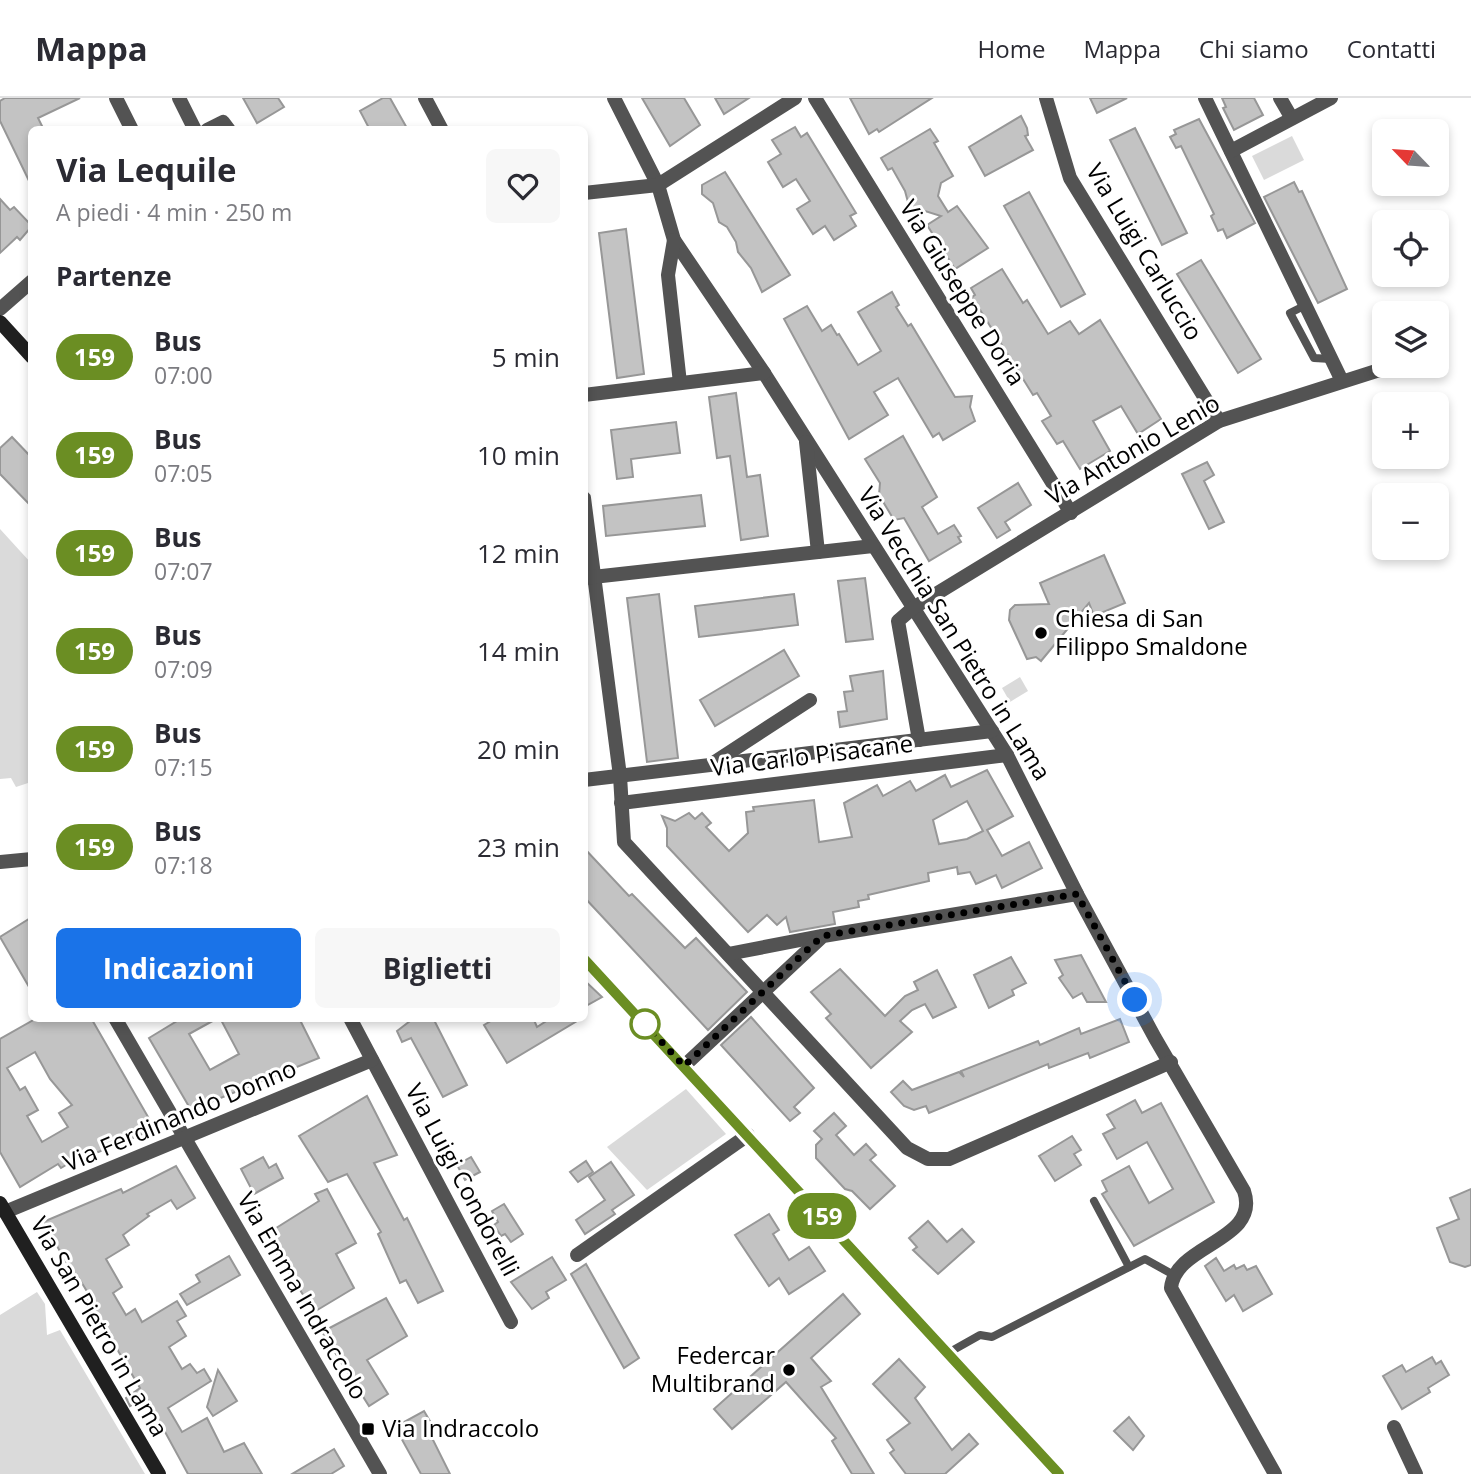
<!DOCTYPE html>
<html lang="it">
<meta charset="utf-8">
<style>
:root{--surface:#fff;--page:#f7f7f7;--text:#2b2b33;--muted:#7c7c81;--line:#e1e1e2;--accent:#1a73e8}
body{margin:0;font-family:"Open Sans",sans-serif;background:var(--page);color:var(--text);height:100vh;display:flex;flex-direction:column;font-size:26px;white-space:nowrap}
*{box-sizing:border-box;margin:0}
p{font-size:23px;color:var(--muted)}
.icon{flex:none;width:38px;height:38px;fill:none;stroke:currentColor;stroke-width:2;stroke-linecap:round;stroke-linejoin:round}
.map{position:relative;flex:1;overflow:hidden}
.drawer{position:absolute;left:28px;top:28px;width:560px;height:896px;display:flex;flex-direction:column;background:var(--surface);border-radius:10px;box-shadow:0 4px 10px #0003}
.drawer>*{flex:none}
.badge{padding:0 14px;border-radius:23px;font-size:24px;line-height:46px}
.needle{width:46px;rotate:295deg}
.buttons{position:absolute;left:1372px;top:21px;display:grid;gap:14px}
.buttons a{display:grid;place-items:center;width:77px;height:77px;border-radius:10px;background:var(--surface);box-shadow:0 4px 10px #0003;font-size:35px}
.you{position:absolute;width:35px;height:35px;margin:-18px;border:5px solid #fff;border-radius:50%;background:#1a73e8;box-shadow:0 0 0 10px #1a73e833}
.map>.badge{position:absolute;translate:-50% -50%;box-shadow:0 0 0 4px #fff}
h2{padding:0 28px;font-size:26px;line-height:63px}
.round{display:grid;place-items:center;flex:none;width:74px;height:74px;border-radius:10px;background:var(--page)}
.summary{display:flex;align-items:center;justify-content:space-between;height:119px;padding:0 28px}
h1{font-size:33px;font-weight:700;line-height:52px}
.action{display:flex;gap:14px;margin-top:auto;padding:14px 28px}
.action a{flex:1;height:80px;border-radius:10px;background:var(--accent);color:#fff;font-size:28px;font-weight:700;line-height:80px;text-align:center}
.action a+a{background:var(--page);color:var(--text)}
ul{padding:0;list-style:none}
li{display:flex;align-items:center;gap:21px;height:98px;padding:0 28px}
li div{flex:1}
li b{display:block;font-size:26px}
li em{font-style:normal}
li .badge{min-width:77px;font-weight:700;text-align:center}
header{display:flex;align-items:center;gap:42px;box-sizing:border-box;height:98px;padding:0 35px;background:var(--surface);border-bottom:2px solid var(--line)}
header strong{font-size:33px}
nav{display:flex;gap:38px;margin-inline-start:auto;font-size:24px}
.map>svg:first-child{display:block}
.green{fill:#dadada}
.building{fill:#c3c3c3;stroke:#979797;stroke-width:2;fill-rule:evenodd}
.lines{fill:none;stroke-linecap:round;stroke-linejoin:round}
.lane{stroke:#535353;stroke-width:8}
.street{stroke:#535353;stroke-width:14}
.secondary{stroke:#202020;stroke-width:14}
.line-casing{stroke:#fff;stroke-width:16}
.line{stroke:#6b8e23;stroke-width:10}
.walk{stroke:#000;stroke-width:7;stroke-dasharray:0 12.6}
.poi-dot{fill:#000;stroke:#fff;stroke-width:2.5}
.stop-dot{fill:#fff;stroke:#6b8e23;stroke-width:3.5}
.labels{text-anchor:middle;stroke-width:6;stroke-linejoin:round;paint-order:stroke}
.street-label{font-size:24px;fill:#000;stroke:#fff}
.poi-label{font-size:24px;fill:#000;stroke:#fff;text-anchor:start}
</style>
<header>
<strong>Mappa</strong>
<nav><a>Home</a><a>Mappa</a><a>Chi siamo</a><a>Contatti</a></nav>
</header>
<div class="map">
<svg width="1471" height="1376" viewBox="0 0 1471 1376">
<rect width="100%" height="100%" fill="#fff"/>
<!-- green -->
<g class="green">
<path d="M 1292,38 L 1304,62 L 1264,82 L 1252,58 Z"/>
<path d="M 0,431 L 31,465 L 31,684 L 16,689 L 11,680 L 0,681 Z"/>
<path d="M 1020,579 L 1028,593 L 1010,604 L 1002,590 Z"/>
<path d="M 686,991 L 726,1036 L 647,1092 L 607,1049 Z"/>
<path d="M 37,1194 L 45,1206 L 47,1237 L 60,1232 L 145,1376 L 0,1376 L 0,1217 Z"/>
</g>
<!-- building -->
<g class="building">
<path d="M 5,0 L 80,0 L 38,20 L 44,32 L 32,32 L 32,89 L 0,23 L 0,3 Z"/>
<path d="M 243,0 L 278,0 L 284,9 L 257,25 Z"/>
<path d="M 383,0 L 390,0 L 408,32 L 370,32 L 360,13 Z"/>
<path d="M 642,0 L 684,0 L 700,27 L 670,48 Z"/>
<path d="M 715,0 L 749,0 L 724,16 Z"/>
<path d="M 850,0 L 932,0 L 879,34 L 877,31 L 869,36 Z"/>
<path d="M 1090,0 L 1127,0 L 1097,15 Z"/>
<path d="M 1222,0 L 1254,0 L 1263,17 L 1234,32 L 1223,10 L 1226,9 Z"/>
<path d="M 1021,18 L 1027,30 L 1028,37 L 1025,38 L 1033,52 L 985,78 L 969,49 Z"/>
<path d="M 1199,21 L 1255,125 L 1227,140 L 1223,131 L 1218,133 L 1211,118 L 1214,116 L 1181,48 L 1176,50 L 1170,39 L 1176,36 L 1174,32 Z"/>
<path d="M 795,29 L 801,39 L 807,35 L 856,115 L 850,118 L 856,128 L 834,142 L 825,128 L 813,136 L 797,111 L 810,103 L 796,81 L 783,89 L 768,64 L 781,56 L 772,42 Z"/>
<path d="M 1135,30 L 1187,135 L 1162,147 L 1110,42 Z"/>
<path d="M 930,31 L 938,43 L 934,45 L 953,78 L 941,85 L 938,98 L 948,114 L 957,108 L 988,150 L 955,171 L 927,127 L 941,118 L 909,108 L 905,93 L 892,70 L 888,72 L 881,60 Z"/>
<path d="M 725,74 L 790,177 L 762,194 L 751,170 L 738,154 L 736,144 L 727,129 L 719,124 L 713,105 L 702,96 L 702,87 Z"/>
<path d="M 1294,84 L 1299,94 L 1302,93 L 1347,191 L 1318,205 L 1264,99 Z"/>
<path d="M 1029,94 L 1085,196 L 1061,209 L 1004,108 Z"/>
<path d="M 0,101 L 10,112 L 14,109 L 32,128 L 20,142 L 17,139 L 0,155 Z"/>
<path d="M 626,131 L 644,276 L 617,280 L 599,135 Z"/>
<path d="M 1201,162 L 1261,261 L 1238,275 L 1177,176 Z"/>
<path d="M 1002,171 L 1023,205 L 1027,202 L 1048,236 L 1070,223 L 1079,236 L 1100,222 L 1161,321 L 1138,336 L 1121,308 L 1097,321 L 1093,323 L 1110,353 L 1080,371 L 1063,343 L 1057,346 L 1042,323 L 1051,318 L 1037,295 L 1033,297 L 972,199 L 975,197 L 971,190 Z"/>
<path d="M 892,194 L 899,207 L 896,209 L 908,228 L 911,226 L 955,299 L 972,298 L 970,309 L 975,323 L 943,342 L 939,335 L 933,339 L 898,280 L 874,294 L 888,317 L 849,341 L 784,221 L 807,208 L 822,233 L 831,227 L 837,237 L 839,236 L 858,267 L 881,253 L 858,214 Z"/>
<path d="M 736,295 L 747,379 L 760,377 L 768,438 L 741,442 L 730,358 L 717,360 L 709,299 Z"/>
<path d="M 676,324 L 680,355 L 631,361 L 633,379 L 617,381 L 611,332 Z"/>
<path d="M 903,338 L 937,399 L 922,409 L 938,436 L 954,427 L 961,438 L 958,439 L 961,444 L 929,463 L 904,420 L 894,422 L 879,397 L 880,385 L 865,361 Z"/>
<path d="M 12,339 L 32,360 L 32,409 L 0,376 L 0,350 Z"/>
<path d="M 1207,364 L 1214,377 L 1204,383 L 1224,424 L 1209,431 L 1182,376 Z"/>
<path d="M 1018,385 L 1031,407 L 1005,424 L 1010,432 L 997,440 L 978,410 Z"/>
<path d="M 701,397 L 705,428 L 606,438 L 603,408 Z"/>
<path d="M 1104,457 L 1125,505 L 1094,518 L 1089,505 L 1041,563 L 1036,559 L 1027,561 L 1009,522 L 1010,512 L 1015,507 L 1049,506 L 1040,485 Z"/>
<path d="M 865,480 L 873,541 L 846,544 L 838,483 Z"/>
<path d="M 659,496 L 678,660 L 647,664 L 627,500 Z"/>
<path d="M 794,496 L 798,527 L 699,539 L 695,508 Z"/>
<path d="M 784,552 L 799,578 L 715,628 L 700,602 Z"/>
<path d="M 883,573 L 887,621 L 840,629 L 838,614 L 847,613 L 844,594 L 853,593 L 850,578 Z"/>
<path d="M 987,672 L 1013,718 L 987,732 L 1002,758 L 1029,744 L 1042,770 L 1002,790 L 996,777 L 976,786 L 970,774 L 958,776 L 957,769 L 928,775 L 929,783 L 868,797 L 869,801 L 858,803 L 859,809 L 833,814 L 835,826 L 790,834 L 786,819 L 777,827 L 767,817 L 748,834 L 667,748 L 667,730 L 662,718 L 675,723 L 689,715 L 695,721 L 702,715 L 711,725 L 706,729 L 729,753 L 748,735 L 746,714 L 754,713 L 753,709 L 814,702 L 819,744 L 852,739 L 844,705 L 877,687 L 883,698 L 910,683 L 916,693 L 945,677 L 951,689 ZM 967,703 L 983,733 L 967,741 L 939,746 L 933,722 Z"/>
<path d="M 584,750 L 629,798 L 632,796 L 685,850 L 696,840 L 747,894 L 708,932 L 584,799 Z"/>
<path d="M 32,819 L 32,894 L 0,839 Z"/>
<path d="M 1081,857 L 1106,904 L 1087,904 L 1082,895 L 1073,900 L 1059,880 L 1063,877 L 1055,862 Z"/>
<path d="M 1011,859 L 1026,885 L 1012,892 L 1014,897 L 989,910 L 974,877 Z"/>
<path d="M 840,871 L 885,918 L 905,898 L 918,892 L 914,884 L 937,872 L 956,909 L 933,920 L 925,906 L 912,912 L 900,923 L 912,934 L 871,970 L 826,920 L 831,916 L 811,894 Z"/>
<path d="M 584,882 L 602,899 L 584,909 Z"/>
<path d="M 751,919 L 814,990 L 794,1009 L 800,1015 L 790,1023 L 721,947 Z"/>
<path d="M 37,920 L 91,920 L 155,1031 L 86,1059 L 84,1056 L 61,1070 L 58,1066 L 20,1089 L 0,1054 L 0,941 ZM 35,954 L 50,981 L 72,1007 L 59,1015 L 68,1029 L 42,1044 L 27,1018 L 38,1012 L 25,989 L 20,992 L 7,970 Z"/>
<path d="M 182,920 L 218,920 L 189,936 L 210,972 L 239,956 L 220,920 L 299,920 L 319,960 L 191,1012 L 149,940 Z"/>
<path d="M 414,920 L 433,920 L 467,987 L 443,999 L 411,940 L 402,944 L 397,933 Z"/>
<path d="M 496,920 L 534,922 L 537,929 L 551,920 L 582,920 L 507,965 L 484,927 Z"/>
<path d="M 1120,921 L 1129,944 L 1090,960 L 1088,955 L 1049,970 L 1048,966 L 929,1015 L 926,1008 L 914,1012 L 904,1008 L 891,994 L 903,983 L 912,992 L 959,974 L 964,979 L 961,973 L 1038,943 L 1040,947 L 1079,930 L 1081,936 Z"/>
<path d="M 367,998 L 397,1057 L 374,1065 L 404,1122 L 407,1120 L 443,1193 L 418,1205 L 406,1182 L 400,1185 L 378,1136 L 381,1134 L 347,1076 L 328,1084 L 299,1038 Z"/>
<path d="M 1135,1002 L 1142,1015 L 1161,1005 L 1214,1104 L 1134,1148 L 1102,1096 L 1107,1093 L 1102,1083 L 1129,1068 L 1149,1105 L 1173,1091 L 1147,1044 L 1117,1061 L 1103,1036 L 1115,1030 L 1107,1017 Z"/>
<path d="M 834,1015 L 846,1028 L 836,1037 L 854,1057 L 866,1046 L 876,1057 L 870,1062 L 895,1088 L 870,1111 L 852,1093 L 845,1091 L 816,1060 L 816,1047 L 822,1041 L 814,1033 Z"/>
<path d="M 1072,1038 L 1081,1052 L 1074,1056 L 1081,1067 L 1055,1083 L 1039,1058 Z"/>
<path d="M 263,1059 L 269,1070 L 276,1066 L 283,1080 L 254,1096 L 241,1071 Z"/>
<path d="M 471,1059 L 480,1074 L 465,1082 L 457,1067 Z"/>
<path d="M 586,1063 L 593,1074 L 578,1084 L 570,1074 Z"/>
<path d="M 611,1064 L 634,1097 L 612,1112 L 615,1116 L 585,1136 L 576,1122 L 605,1102 L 589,1079 Z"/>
<path d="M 176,1068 L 195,1100 L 177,1111 L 171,1102 L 147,1116 L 149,1118 L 123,1137 L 129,1147 L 106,1161 L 122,1189 L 113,1195 L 126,1217 L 135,1211 L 142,1224 L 177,1203 L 186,1218 L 177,1223 L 186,1238 L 169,1249 L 182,1271 L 190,1266 L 197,1275 L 204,1271 L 211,1283 L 168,1310 L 182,1334 L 207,1320 L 224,1354 L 244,1345 L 262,1376 L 188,1376 L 146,1299 L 130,1308 L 126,1300 L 140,1290 L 88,1202 L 91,1200 L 77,1177 L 75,1179 L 43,1124 L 121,1091 L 123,1095 Z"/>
<path d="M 327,1091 L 356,1145 L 336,1156 L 354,1190 L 314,1214 L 265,1137 L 319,1103 L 315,1096 Z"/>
<path d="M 1471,1091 L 1471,1167 L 1465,1169 L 1450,1164 L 1437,1130 L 1459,1121 L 1450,1100 Z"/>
<path d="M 504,1106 L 523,1136 L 511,1144 L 505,1136 L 501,1138 L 494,1127 L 498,1124 L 492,1113 Z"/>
<path d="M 769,1116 L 779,1132 L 773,1136 L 789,1162 L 809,1149 L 825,1173 L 789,1196 L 779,1180 L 769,1188 L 735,1137 Z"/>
<path d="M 928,1123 L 947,1144 L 962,1131 L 974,1144 L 938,1176 L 913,1152 L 917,1149 L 909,1140 Z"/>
<path d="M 229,1158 L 240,1177 L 187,1207 L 180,1196 L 200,1184 L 196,1177 Z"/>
<path d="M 552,1159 L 566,1182 L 546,1194 L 549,1200 L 532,1211 L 511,1184 Z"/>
<path d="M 1216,1160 L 1224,1173 L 1234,1167 L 1236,1171 L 1244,1167 L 1247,1172 L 1256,1168 L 1272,1196 L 1243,1213 L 1234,1197 L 1226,1203 L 1205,1168 Z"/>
<path d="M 586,1166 L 639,1260 L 624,1270 L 571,1176 Z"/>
<path d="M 843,1196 L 860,1216 L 811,1260 L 831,1283 L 821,1289 L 874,1376 L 852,1376 L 832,1343 L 836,1340 L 786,1284 L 732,1331 L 714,1311 Z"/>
<path d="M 386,1200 L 407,1238 L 367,1262 L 388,1296 L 369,1308 L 322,1234 Z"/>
<path d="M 1432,1259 L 1436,1266 L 1441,1263 L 1449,1277 L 1428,1290 L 1430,1294 L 1402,1311 L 1383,1278 L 1402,1267 L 1406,1274 Z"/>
<path d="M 899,1261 L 925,1289 L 915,1300 L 952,1352 L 969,1336 L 978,1346 L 945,1376 L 906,1376 L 890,1355 L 894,1352 L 887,1342 L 910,1325 L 873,1286 Z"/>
<path d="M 218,1272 L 237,1303 L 213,1318 L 207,1309 Z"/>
<path d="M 424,1313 L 431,1325 L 426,1328 L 450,1376 L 421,1376 L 395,1329 Z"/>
<path d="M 1129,1319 L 1144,1338 L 1133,1352 L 1114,1333 Z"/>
<path d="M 334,1351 L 344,1368 L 331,1376 L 292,1376 Z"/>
</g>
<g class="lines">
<!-- lane -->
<g class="lane">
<path d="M 1306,207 L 1290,215 L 1314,260 L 1331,261"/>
<path d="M 1094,1103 L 1129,1169"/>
<path d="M 948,1255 L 980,1237 L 992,1239 L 1145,1161 L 1172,1176"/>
</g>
<!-- street -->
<g class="street">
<path d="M 116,0 L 132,32"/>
<path d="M 179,0 L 195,32"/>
<path d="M 425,0 L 442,32"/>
<path d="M 614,0 L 658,87 L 674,142 L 764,275 L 1007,657 L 1077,796 L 1155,940 L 1244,1093 C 1261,1143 1175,1146 1171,1190 L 1275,1376"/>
<path d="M 815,0 L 1071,415"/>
<path d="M 1046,0 L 1070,80 L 1219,323"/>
<path d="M 1205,0 L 1342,283"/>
<path d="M 1280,0 L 1291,19"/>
<path d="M 207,32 L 223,24 L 229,32"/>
<path d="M 1231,53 L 1331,0"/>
<path d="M 584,95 L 658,87 L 795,0"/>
<path d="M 674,142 L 668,177 L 680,285"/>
<path d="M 0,211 L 32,183"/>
<path d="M 584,297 L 764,275"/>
<path d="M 806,344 L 818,454"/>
<path d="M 584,400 L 620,678 L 624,744 L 907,1050 L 928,1061 L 949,1061 L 1171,964"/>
<path d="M 584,480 L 873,448"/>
<path d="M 919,642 L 898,523 L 913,510 L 1219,323 L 1392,268"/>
<path d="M 710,667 L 992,633"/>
<path d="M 584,682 L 710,667 L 810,602"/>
<path d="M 621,705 L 1007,657"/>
<path d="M 0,764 L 32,761"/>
<path d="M 728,856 L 821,838"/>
<path d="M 115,920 L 380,1376"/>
<path d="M 350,920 L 511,1224"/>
<path d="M 684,968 L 823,838 L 1077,796"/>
<path d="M 5,1114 L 372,962"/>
<path d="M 577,1157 L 748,1037"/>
<path d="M 1394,1329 L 1416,1376"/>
</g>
<!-- secondary -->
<g class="secondary">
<path d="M 0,224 L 32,259"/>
<path d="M 584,861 L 1059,1376"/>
<path d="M 0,1105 L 159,1376"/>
</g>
</g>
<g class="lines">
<defs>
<path id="line" d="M 584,861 L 1059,1376"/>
</defs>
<!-- line casing -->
<use href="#line" class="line-casing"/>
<!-- line -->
<use href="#line" class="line"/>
<!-- walk -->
<path class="walk" d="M 645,926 L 684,968 L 822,838 L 1077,796 L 1135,902"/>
</g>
<!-- markers -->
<g class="poi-dot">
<circle cx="1041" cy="535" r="7"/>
<circle cx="789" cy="1272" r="7"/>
<rect x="361" y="1324" width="14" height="14" rx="3.5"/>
</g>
<circle class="stop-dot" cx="645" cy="926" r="14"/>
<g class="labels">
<!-- street labels -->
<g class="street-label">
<text transform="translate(1144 154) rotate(59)" y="8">Via Luigi Carluccio</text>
<text transform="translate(962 195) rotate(58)" y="8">Via Giuseppe Doria</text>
<text transform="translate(1133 352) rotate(-30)" y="8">Via Antonio Lenio</text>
<text transform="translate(954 536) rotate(58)" y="8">Via Vecchia San Pietro in Lama</text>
<text transform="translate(812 658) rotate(-7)" y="8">Via Carlo Pisacane</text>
<text transform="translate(180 1018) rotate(-23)" y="8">Via Ferdinando Donno</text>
<text transform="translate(462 1082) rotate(62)" y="8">Via Luigi Condorelli</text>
<text transform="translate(302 1198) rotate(60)" y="8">Via Emma Indraccolo</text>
<text transform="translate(99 1229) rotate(60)" y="8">Via San Pietro in Lama</text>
</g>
<!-- poi labels -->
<g class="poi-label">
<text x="1055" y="529">Chiesa di San<tspan x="1055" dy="28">Filippo Smaldone</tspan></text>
<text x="775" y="1266" text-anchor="end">Federcar<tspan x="775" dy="28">Multibrand</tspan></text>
<text x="382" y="1339">Via Indraccolo</text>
</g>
</g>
</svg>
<div class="buttons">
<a><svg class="needle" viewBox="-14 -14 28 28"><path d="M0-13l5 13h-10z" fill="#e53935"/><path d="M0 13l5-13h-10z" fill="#7c7c81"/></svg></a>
<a><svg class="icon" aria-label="locate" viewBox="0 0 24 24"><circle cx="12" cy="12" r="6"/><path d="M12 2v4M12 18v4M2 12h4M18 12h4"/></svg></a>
<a><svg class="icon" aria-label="layers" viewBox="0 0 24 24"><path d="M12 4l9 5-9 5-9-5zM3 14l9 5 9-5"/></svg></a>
<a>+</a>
<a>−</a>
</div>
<div class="you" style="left:1135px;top:902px"></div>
<b class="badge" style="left:822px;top:1118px;background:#6b8e23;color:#fff">159</b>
<section class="drawer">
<div class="summary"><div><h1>Via Lequile</h1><p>A piedi · 4 min · 250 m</p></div><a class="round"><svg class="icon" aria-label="heart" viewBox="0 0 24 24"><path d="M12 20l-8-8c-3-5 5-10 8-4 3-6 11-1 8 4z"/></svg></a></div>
<h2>Partenze</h2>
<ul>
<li><span class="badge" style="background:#6b8e23;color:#fff">159</span><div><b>Bus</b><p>07:00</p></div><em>5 min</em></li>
<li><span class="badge" style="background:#6b8e23;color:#fff">159</span><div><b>Bus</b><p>07:05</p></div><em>10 min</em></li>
<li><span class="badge" style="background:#6b8e23;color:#fff">159</span><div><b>Bus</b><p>07:07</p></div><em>12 min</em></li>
<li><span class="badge" style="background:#6b8e23;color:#fff">159</span><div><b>Bus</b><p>07:09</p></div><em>14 min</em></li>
<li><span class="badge" style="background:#6b8e23;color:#fff">159</span><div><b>Bus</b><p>07:15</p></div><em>20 min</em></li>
<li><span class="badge" style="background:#6b8e23;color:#fff">159</span><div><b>Bus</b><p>07:18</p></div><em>23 min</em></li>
</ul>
<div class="action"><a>Indicazioni</a><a>Biglietti</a></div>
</section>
</div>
